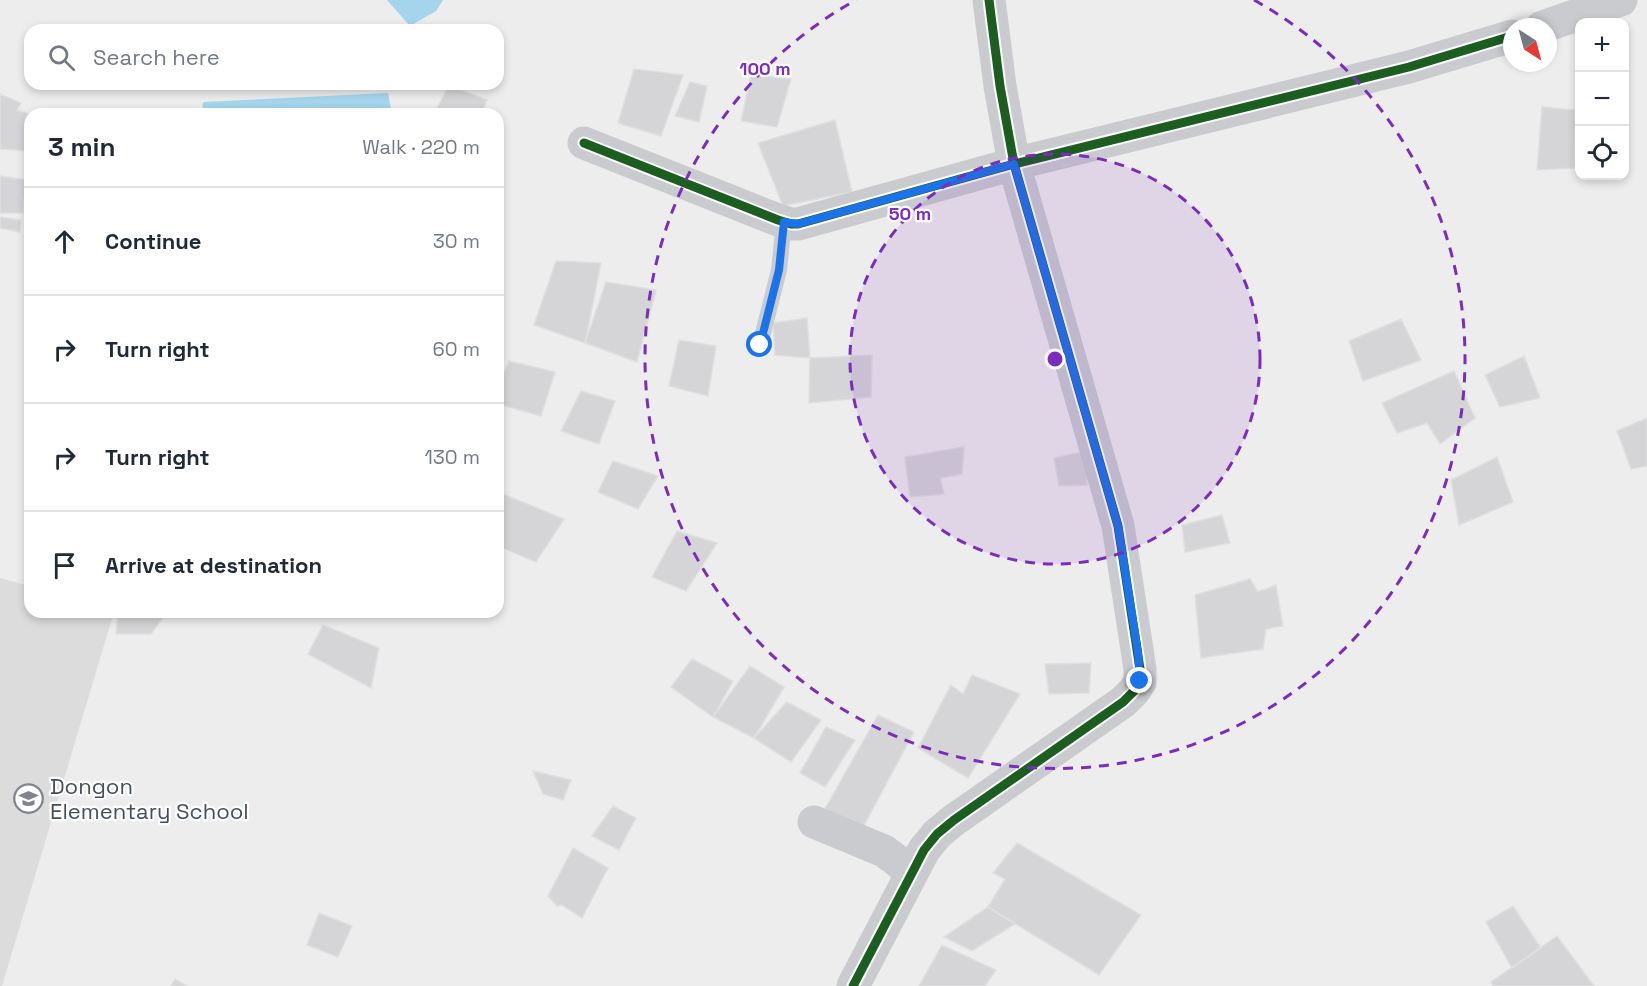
<!DOCTYPE html>
<html lang="en">
<head>
<meta charset="utf-8">
<style>
  body { margin:0; font-family:"Space Grotesk",sans-serif; background:#f6f6f7; color:#1f2937 }
  .controls { position:absolute; right:18px; top:18px; display:grid; overflow:hidden; border-radius:12px; box-shadow:0 3px 9px #0003 }
  .controls button { width:54px; height:54px; display:grid; place-items:center; padding:0; border:0; border-bottom:2px solid #e0e1e3; background:#fff; color:#1f2937; font:30px sans-serif }
  .compass { position:absolute; left:1503px; top:18px; width:54px; height:54px; border-radius:50%; background:#fff; box-shadow:0 3px 9px #0003; rotate:144deg }
  .stop { position:absolute; width:18px; height:18px; margin:-14px; border:4px solid #1a73e8; border-radius:50%; background:#fff }
  .stop.end { background:#1a73e8; border-color:#fff; box-shadow:0 2px 6px #0008 }
  .list { margin:0; padding:0; list-style:none }
  h2 { display:flex; justify-content:space-between; align-items:center; height:78px; margin:0; padding:0 24px; font-size:26px }
  h2 small { font-size:20px; font-weight:400; color:#747a83 }
  .list li { display:grid; grid-template-columns:39px 1fr auto; gap:18px; align-items:center; box-sizing:border-box; height:108px; padding:0 24px; border-top:2px solid #e0e1e3 }
  .list b { display:block; font-size:22px; white-space:nowrap }
  .list em { font-size:20px; font-style:normal; color:#747a83 }
  .icon { flex:none; width:33px; height:33px; fill:none; stroke:currentColor; stroke-width:2; stroke-linecap:round; stroke-linejoin:round }
  .map { position:relative; flex:none; width:1647px; height:986px; overflow:hidden }
  .search { position:absolute; background:#fff; box-shadow:0 3px 9px #0003; left:24px; top:24px; width:480px; height:66px; display:flex; align-items:center; gap:15px; box-sizing:border-box; padding:0 21px; border-radius:18px; color:#747a83; font-size:22px }
  .panel { position:absolute; background:#fff; box-shadow:0 3px 9px #0003; left:24px; top:108px; width:480px; height:510px; border-radius:18px }
  .map>svg:first-child { display:block }
  .education { fill:#dcdcdd }
  .water { fill:#a4d5ed }
  .building { fill:#d5d5d7; stroke:#dfdfe0; stroke-width:1.5 }
  .lines { fill:none; stroke-linecap:round; stroke-linejoin:round }
  .lane { stroke:#c9cbce; stroke-width:16 }
  .street { stroke:#c9cbce; stroke-width:33 }
  .cycleway-casing { stroke:#fff; stroke-width:13 }
  .cycleway { stroke:#1b5e20; stroke-width:9 }
  .route { stroke:#1a73e8; stroke-width:8 }
  .ring { fill:none; stroke:#7b2cbf; stroke-width:3; stroke-dasharray:10 8 }
  .labels { text-anchor:middle; stroke-width:4.5; stroke-linejoin:round; paint-order:stroke }
  .poi-label { font-size:22px; fill:#444d5a; stroke:#fff; text-anchor:start }
  .centre { fill:#7b2cbf; stroke:#fff; stroke-width:3 }
  .ring-label { font-size:18px; text-anchor:middle; font-weight:bold; fill:#7b2cbf; stroke:#fff; stroke-width:4.5; stroke-linejoin:round; paint-order:stroke }
</style>
</head>
<body>
<div class="map">
<svg width="1647" height="986" viewBox="0 0 1647 986">
  <rect width="100%" height="100%" fill="#eeeded"/>
  <path class="education" d="M0,578L30,586V612H114L2,986H0Z"/>
  <path class="water" d="M387,0H443L436,11L410,26Z
    M388,93L392,114H202L203,102Z"/>
  <path class="building" d="M634,69L683,75L661,136L618,123Z
    M751,75L791,79L777,127L741,121Z
    M690,82L707,86L699,122L675,116Z
    M449,85L487,100L481,114H434Z
    M0,94L21,103L17,110L30,114V133L28,137L30,151L0,149Z
    M1542,107L1575,110L1574,168L1537,170Z
    M835,120L852,192L783,206L758,143Z
    M0,176L26,180L23,213H0Z
    M0,217L21,220L20,232L0,228Z
    M556,261L601,263L585,343L534,325Z
    M606,282L656,290L637,362L585,343Z
    M807,318L810,358L775,355L773,323Z
    M1401,319L1421,360L1363,381L1349,341Z
    M679,340L716,346L708,396L669,386Z
    M872,355L871,397L809,403L810,358Z
    M1524,356L1540,398L1500,407L1485,375Z
    M509,361L555,372L541,416L498,404V388Z
    M1454,371L1475,418L1440,444L1427,423L1397,433L1382,403Z
    M581,391L615,401L599,444L561,431Z
    M1647,418V466L1631,469L1617,431Z
    M964,447L962,474L940,478L944,494L910,497L905,457Z
    M1087,451V485L1059,486L1054,458Z
    M1497,457L1513,502L1459,525L1451,480Z
    M613,461L658,476L638,509L598,492Z
    M498,492L564,519L536,562L498,546Z
    M1222,515L1230,543L1185,552L1182,525Z
    M677,531L717,543L686,591L652,577Z
    M1250,579L1258,592L1276,585L1283,626L1266,629L1263,649L1201,658L1195,595Z
    M118,612H167L151,634H116Z
    M323,625L379,648L371,688L308,654Z
    M692,659L733,681L713,717L671,687Z
    M1091,663L1089,693L1049,694L1045,664Z
    M750,666L784,687L754,738L713,717Z
    M972,675L1020,694L968,778L918,748L951,685L963,694Z
    M787,702L821,720L791,762L754,738Z
    M878,715L914,732L861,831L822,814Z
    M826,727L855,740L825,787L800,773Z
    M533,771L571,780L563,800L543,794Z
    M613,806L636,818L619,850L592,836Z
    M1017,843L1141,915L1099,975L988,907L1005,879L993,873Z
    M573,848L608,868L582,918L562,905L557,906L548,896Z
    M1513,906L1541,948L1512,968L1486,922Z
    M988,907L1015,924L972,951L944,937Z
    M319,913L352,926L338,957L307,945Z
    M1557,936L1594,986H1493L1491,982Z
    M942,945L996,970L985,986H919Z
    M175,979L187,986H171Z"/>
  <g class="lines">
    <path class="lane" d="M760,345L779,270L784,222"/>
    <path class="street" d="M1542,27L1621,0
      M584,143L778,220L791,224H798L1014,164L1409,67L1512,36
      M814,822L884,851L912,872
      M853,986L924,850L937,834L954,820L1123,702L1134,691L1140,682V669L1118,526L1014,164L1000,86L989,0"/>
    <defs>
      <path id="cycleway" d="M584,143L778,220L791,224H798L1014,164L1409,67L1512,36
        M853,986L924,850L937,834L954,820L1123,702L1134,691L1140,682V669L1118,526L1014,164L1000,86L989,0"/>
    </defs>
    <use href="#cycleway" class="cycleway-casing"/>
    <use href="#cycleway" class="cycleway"/>
  </g>
  <g class="lines">
    <path class="route" d="M760,345L779,270L784,222L798,224L1014,164L1118,526L1138,652L1140,681"/>
  </g>
  <circle cx="1055" cy="359" r="205" fill="#7b2cbf" fill-opacity=".12"/>
  <g class="ring">
    <circle cx="1055" cy="359" r="205"/>
    <path d="M1254 0A410 410 0 1 1 856 0"/>
  </g>
  <defs>
    <symbol id="school-ring" viewBox="-11 -11 22 22"><circle r="9.5" fill="#fff" stroke="#80858d" stroke-width="1.5"/><path d="M0-5L7-2L0 1L-7-2ZM-4 1L0 2.5L4 1V4Q0 6-4 4Z" fill="#80858d"/></symbol>
  </defs>
  <g fill-rule="evenodd">
    <use href="#school-ring" x="12" y="782" width="33" height="33"/>
  </g>
  <g class="labels">
    <g class="poi-label">
      <text x="50" y="794">Dongon<tspan x="50" dy="25">Elementary School</tspan></text>
    </g>
  </g>
  <circle cx="1055" cy="359" r="9" class="centre"/>
  <g class="ring-label">
    <text x="765" y="75">100 m</text>
    <text x="910" y="220">50 m</text>
  </g>
</svg>
<div class="controls">
<button>+</button>
<button>−</button>
<button><svg class="icon" aria-label="locate" viewBox="0 0 24 24"><circle cx="12" cy="12" r="6"/><path d="M12 2v4M12 18v4M2 12h4M18 12h4"/></svg></button>
</div>
<svg class="compass" viewBox="-18 -18 36 36"><path d="M0-13l5 13h-10z" fill="#e53935"/><path d="M0 13l5-13h-10z" fill="#747a83"/></svg>
<div class="stop" style="left:760px;top:345px"></div>
<div class="stop end" style="left:1140px;top:681px"></div>
<div class="search"><svg class="icon" aria-label="search" viewBox="0 0 24 24"><circle cx="10" cy="10" r="6"/><path d="M15 15l6 6"/></svg>Search here</div>
<section class="panel">
<h2>3 min<small>Walk · 220 m</small></h2>
<ul class="list">
<li><svg class="icon" aria-label="ahead" viewBox="0 0 24 24"><path d="M12 20V5M6 11l6-6 6 6"/></svg><div><b>Continue</b></div><em>30 m</em></li>
<li><svg class="icon" aria-label="right" viewBox="0 0 24 24"><path d="M7 20v-9h11M14 6l5 5-5 5"/></svg><div><b>Turn right</b></div><em>60 m</em></li>
<li><svg class="icon" aria-label="right" viewBox="0 0 24 24"><path d="M7 20v-9h11M14 6l5 5-5 5"/></svg><div><b>Turn right</b></div><em>130 m</em></li>
<li><svg class="icon" aria-label="arrive" viewBox="0 0 24 24"><path d="M6 21V4h12l-3 4 3 4H6"/></svg><div><b>Arrive at destination</b></div></li>
</ul>
</section>
</div>
</body>
</html>
